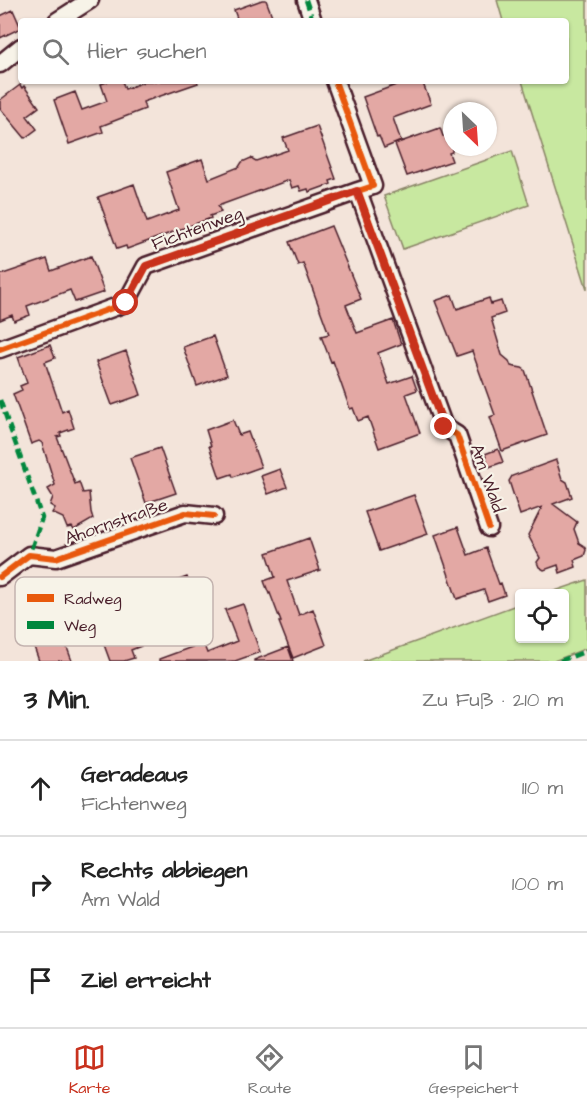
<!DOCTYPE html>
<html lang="de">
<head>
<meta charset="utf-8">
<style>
  body { margin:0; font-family:"Architects Daughter",sans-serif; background:#f6f6f6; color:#222 }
  .controls { position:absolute; right:18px; bottom:18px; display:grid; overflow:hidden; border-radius:6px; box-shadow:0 2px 4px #0004 }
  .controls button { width:54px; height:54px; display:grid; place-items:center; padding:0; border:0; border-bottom:2px solid #e0e0e0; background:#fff; color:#222; font:30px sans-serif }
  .compass { position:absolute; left:443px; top:102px; width:54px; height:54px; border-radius:50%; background:#fff; box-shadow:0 2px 4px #0004; rotate:155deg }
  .stop { position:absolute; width:18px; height:18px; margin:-14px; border:4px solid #c8321e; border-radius:50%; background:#fff }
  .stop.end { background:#c8321e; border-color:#fff; box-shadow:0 2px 6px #0008 }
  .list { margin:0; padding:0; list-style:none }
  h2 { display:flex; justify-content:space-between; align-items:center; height:78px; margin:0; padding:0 24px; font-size:26px }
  h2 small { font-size:20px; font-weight:400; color:#767676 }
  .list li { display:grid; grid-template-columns:39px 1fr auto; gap:18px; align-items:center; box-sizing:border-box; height:96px; padding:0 24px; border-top:2px solid #e0e0e0 }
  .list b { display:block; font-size:22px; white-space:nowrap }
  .list p { margin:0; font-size:20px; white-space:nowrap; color:#767676 }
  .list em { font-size:20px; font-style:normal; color:#767676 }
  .icon { flex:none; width:33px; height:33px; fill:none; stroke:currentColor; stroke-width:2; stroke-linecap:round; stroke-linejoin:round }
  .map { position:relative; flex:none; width:587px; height:661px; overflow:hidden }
  .search { position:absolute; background:#fff; box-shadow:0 2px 4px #0004; left:18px; right:18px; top:18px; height:66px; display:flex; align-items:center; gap:15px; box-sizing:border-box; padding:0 21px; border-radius:6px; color:#767676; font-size:22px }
  .sheet { height:366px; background:#fff }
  nav { display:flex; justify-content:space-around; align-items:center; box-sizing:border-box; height:84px; border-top:2px solid #e0e0e0; background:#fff; font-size:16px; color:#767676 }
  nav a { display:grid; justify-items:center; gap:3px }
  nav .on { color:#c8321e }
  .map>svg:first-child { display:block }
  .green { fill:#c8e8a0; stroke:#898466; stroke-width:1.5 }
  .building { fill:#e3a8a4; stroke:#4a1f2b; stroke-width:1.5 }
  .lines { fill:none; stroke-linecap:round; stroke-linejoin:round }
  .minor-casing { stroke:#4a1f2b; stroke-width:21 }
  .minor { stroke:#f7f3e8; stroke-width:16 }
  .quiet { stroke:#00873e; stroke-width:4.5; stroke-dasharray:9 4.5; stroke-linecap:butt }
  .cycleway-casing { stroke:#f7f3e8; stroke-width:10 }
  .cycleway { stroke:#e8590c; stroke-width:6 }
  .route { stroke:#c8321e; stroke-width:8 }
  .labels { text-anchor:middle; stroke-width:4.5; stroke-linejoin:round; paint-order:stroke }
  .street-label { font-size:18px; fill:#4a1f2b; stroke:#f7f3e8 }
  .key { fill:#f7f3e8; stroke:#c3b3af; stroke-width:1.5 }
  .key-label { font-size:16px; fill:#4a1f2b }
</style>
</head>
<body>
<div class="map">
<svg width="587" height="661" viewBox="0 0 587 661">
  <rect width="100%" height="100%" fill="#f3e4da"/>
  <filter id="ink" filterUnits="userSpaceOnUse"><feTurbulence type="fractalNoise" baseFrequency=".0167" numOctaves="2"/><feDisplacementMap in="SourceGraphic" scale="12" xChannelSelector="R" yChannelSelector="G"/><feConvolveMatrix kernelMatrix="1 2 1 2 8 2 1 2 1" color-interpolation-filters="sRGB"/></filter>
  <g filter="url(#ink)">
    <path class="green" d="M497,0H587V289L522,81H566V21H503Z
      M512,151L529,205L403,249L384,196Z
      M587,580V648L554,661H363L519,604L520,638H564V594L549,593Z"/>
    <path class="building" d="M262,0H266L274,21H238L234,10Z
      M13,10L21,28L0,38V16Z
      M109,81H122L125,89L146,81H197L198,83L143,102L145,109L101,126L103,132L69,144L54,100L75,92L82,110L107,101L101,84Z
      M407,81H422L431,104L393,118L401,141L384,148L379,136L377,137L363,97Z
      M20,85L22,88L24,86L39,107L27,116L37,129L25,138L0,108V100Z
      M317,126L336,179L330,181L331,184L309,192L308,189L301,191L299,186L292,188L289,180L218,206L221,212L210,216L211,218L127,249L126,246L117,249L98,197L134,184L147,222L179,210L166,172L202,159L209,179L239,167L242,162L251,158L256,161L288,150L283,138Z
      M440,128L443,136L452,133V152L449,153L452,161L407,176L395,144Z
      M331,226L361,299L346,305L357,333L393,320L401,344L378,353L389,384L412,376L417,390L406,394L420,433L379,448L368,417L358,421L353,408L350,409L333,361L331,362L321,336L329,334L303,263L298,265L289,242Z
      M91,256L104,292L75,302L70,290L27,306L30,315L14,321L12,315L0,320V275L47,259L51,271Z
      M452,295L457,309L489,298L491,304L501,301L505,313L491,318L502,355L509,361L511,366L522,368L525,370L547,435L502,451L490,417L495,415L472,351L457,356L435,301Z
      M213,336L227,375L197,386L183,347Z
      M50,345L55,358L45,362L62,412L68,409L74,428L60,433L61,436L57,437L75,484L79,482L83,493L89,492L91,512L93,519L74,530L72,527L67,528L63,518L52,513L55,508L50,505L53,497L48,489L55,485L42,443L39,441L31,444L13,394L22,390L20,386L27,383L18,357Z
      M126,351L141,395L112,405L96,362Z
      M233,420L239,435L248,432L261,467L233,477L232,474L220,478L209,446H211L206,430Z
      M160,448L176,493L146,503L130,458Z
      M498,449L503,462L489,467L485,454Z
      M556,460L562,479L567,482L572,497L553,504L577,522L574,529L579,543L584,546L586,550L584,556L574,560L576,567L560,573L558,565L544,570L539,567L537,562L540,558L528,535L542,507L520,515L509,481L512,476Z
      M280,469L287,487L268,494L261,476Z
      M414,495L428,534L379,551L365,512Z
      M458,527L468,555L486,548L499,584L501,583L505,595L488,601L484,590L457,599L435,535Z
      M309,538L320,570L287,581L299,615L313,609L326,645L293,658L279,622H281L270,593L269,594L264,581L275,577L267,553Z
      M187,577L199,611L136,634L141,646L131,650L134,658L124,661H110L96,623L119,615L122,624L151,613L144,593Z
      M243,604L260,652L235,661H159V659L203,643L207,653L237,641L225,610Z
      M62,634L72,661H39L33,644Z
      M288,647L293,661H254V660Z"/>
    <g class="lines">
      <defs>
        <path id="minor" d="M306,0L313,21
          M57,21L90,0
          M0,64L21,47
          M335,81L373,186L358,191L444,427L457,435L489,528
          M0,349L126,303L146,266L358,191
          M0,577L29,555L56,558L185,513L214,516"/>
      </defs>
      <use href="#minor" class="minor-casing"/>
      <use href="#minor" class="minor"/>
      <path class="quiet" d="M306,0L313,21
        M0,400L42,518L29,555
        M560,661L587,651"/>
      <defs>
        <path id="cycleway" d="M335,81L373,186L358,191L444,427L457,435L489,528
          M0,349L126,303L146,266L358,191
          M0,577L29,555L56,558L185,513L214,516"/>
      </defs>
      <use href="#cycleway" class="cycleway-casing"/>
      <use href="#cycleway" class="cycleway"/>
    </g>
  </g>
  <g class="lines" filter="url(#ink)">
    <path class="route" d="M126,303L146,266L357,191L444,427"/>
  </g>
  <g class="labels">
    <g class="street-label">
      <text transform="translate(197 228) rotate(-20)" y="6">Fichtenweg</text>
      <text transform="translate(488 478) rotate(71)" y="6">Am Wald</text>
      <text transform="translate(116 521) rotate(-19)" y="6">Ahornstraße</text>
    </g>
  </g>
  <rect x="15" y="577" width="198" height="69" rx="9" class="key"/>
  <rect x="27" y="594" width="27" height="8" fill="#e8590c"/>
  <rect x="27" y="621" width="27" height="8" fill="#00873e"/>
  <g class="key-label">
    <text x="64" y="604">Radweg</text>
    <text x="64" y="631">Weg</text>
  </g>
</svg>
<div class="controls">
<button><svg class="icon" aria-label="locate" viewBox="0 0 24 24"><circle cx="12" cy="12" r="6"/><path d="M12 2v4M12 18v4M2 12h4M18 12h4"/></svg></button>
</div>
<svg class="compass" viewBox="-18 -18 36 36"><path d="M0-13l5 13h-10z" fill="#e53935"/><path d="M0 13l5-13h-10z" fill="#767676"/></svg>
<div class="stop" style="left:126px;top:303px"></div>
<div class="stop end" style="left:444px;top:427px"></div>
<div class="search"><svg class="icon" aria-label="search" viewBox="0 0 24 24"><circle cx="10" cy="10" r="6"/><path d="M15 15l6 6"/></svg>Hier suchen</div>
</div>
<section class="sheet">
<h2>3 Min.<small>Zu Fuß · 210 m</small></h2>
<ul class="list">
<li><svg class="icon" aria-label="ahead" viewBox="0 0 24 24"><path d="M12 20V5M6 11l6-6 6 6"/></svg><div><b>Geradeaus</b><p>Fichtenweg</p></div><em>110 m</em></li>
<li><svg class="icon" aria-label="right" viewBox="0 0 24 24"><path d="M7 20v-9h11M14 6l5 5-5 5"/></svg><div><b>Rechts abbiegen</b><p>Am Wald</p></div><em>100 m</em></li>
<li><svg class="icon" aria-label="arrive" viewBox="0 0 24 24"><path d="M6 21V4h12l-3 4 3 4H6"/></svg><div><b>Ziel erreicht</b></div></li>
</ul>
</section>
<nav>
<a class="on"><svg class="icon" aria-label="map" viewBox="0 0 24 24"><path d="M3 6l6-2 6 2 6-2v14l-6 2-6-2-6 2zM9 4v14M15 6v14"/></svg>Karte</a>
<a><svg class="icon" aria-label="directions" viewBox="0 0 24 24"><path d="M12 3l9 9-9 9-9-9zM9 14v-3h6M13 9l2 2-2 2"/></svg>Route</a>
<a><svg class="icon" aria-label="saved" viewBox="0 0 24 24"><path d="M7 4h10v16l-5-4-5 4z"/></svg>Gespeichert</a>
</nav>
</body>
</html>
